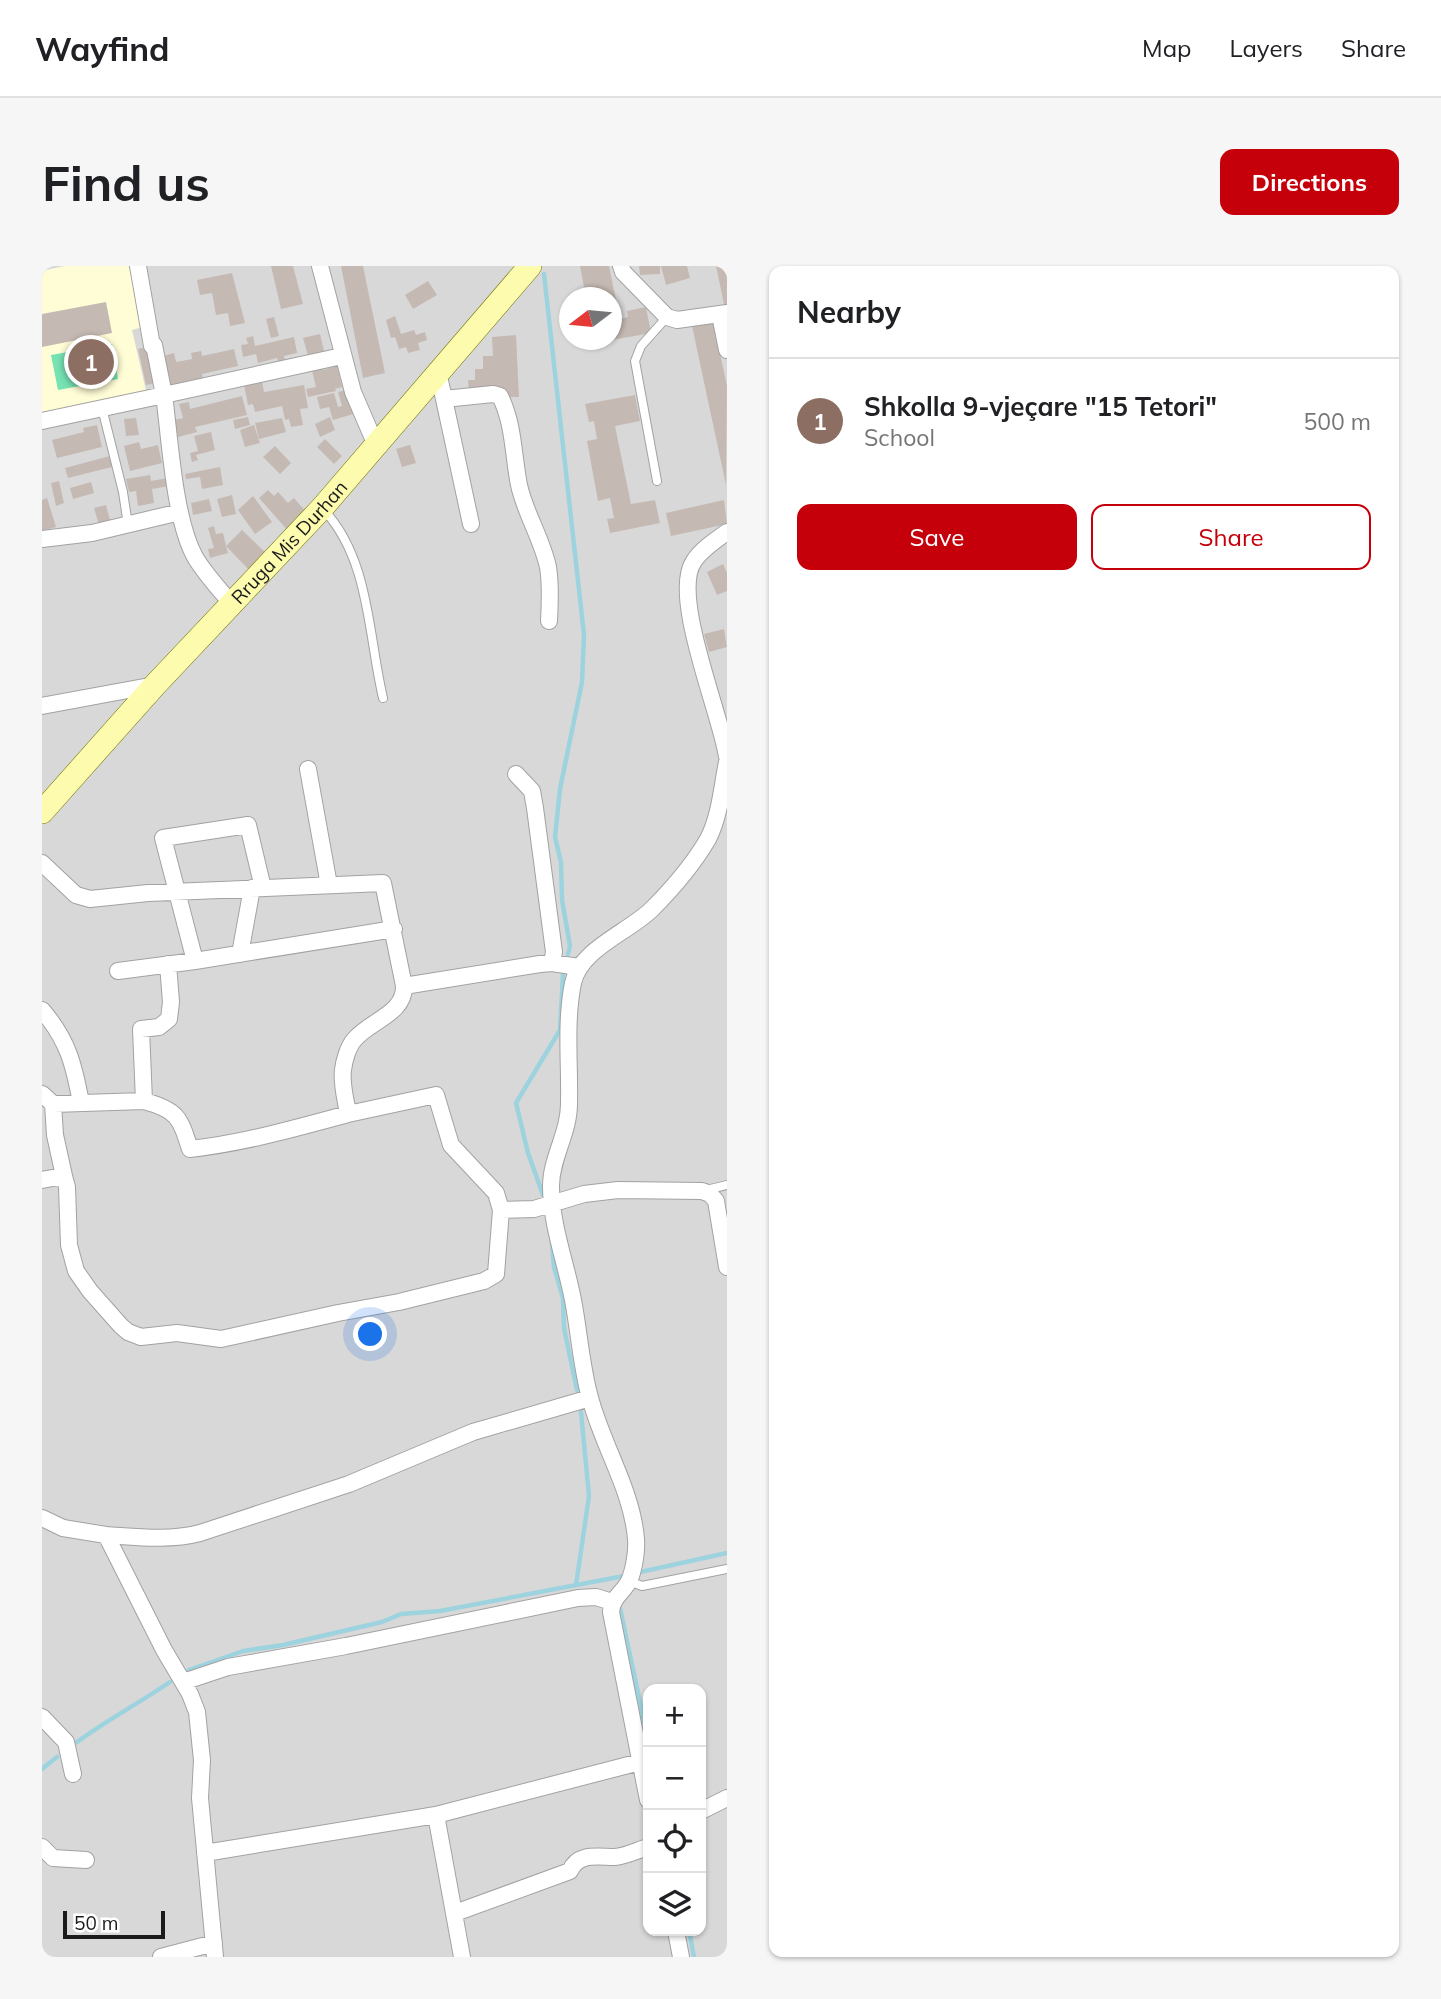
<!DOCTYPE html>
<html lang="en">
<head>
<meta charset="utf-8">
<style>
  body { margin:0; font-family:Mulish,sans-serif; background:#f6f6f6; color:#202124 }
  .controls { position:absolute; right:21px; bottom:21px; display:grid; overflow:hidden; border-radius:14px; box-shadow:0 2px 5px #0004 }
  .controls button { width:63px; height:63px; display:grid; place-items:center; padding:0; border:0; border-bottom:2px solid #e0e0e0; background:#fff; color:#202124; font:35px sans-serif }
  .compass { position:absolute; left:517px; top:21px; width:63px; height:63px; border-radius:50%; background:#fff; box-shadow:0 2px 5px #0004; rotate:254deg }
  .scale { position:absolute; left:21px; bottom:18px; width:102px; box-sizing:border-box; padding-left:7px; border:4px solid #1b1b1b; border-top:0; font-size:19px; line-height:24px; white-space:nowrap; color:#1b1b1b; -webkit-text-stroke:5px #fff; paint-order:stroke }
  .you { position:absolute; left:329px; top:1069px; width:24px; height:24px; margin:-18px; border:5px solid #fff; border-radius:50%; background:#1a73e8; box-shadow:0 0 0 10px #1a73e833 }
  .badge { display:grid; place-items:center; width:46px; height:46px; border-radius:50%; background:#c5000b; color:#fff; font-size:23px; font-weight:700 }
  .pin { position:absolute; translate:-50% -50%; border:4px solid #fff; box-shadow:0 2px 7px #0006 }
  .list { margin:0; padding:0; list-style:none }
  h2 { display:flex; justify-content:space-between; align-items:center; height:91px; margin:0; padding:0 28px; font-size:30px }
  h2 small { font-size:23px; font-weight:400; color:#757577 }
  .list li { display:grid; grid-template-columns:46px 1fr auto; gap:21px; align-items:center; box-sizing:border-box; height:126px; padding:0 28px; border-top:2px solid #e0e0e0 }
  .list b { display:block; font-size:26px; white-space:nowrap }
  .list p { margin:0; font-size:23px; white-space:nowrap; color:#757577 }
  .list em { font-size:23px; font-style:normal; color:#757577 }
  .actions { display:flex; gap:14px; padding:21px 28px }
  .actions a { flex:1; padding:16px 0; border:2px solid #c5000b; border-radius:14px; text-align:center; font-size:24px; color:#c5000b }
  .actions .main { background:#c5000b; color:#fff }
  .icon { flex:none; width:38px; height:38px; fill:none; stroke:currentColor; stroke-width:2; stroke-linecap:round; stroke-linejoin:round }
  .map { position:relative; flex:none; width:685px; height:1691px; overflow:hidden; border-radius:14px }
  header { display:flex; align-items:center; gap:42px; box-sizing:border-box; height:98px; padding:0 35px; background:#fff; border-bottom:2px solid #e0e0e0 }
  header strong { font-size:33px }
  nav { display:flex; gap:38px; margin-inline-start:auto; font-size:24px }
  .intro { display:flex; align-items:center; justify-content:space-between; box-sizing:border-box; height:168px; padding:0 42px }
  h1 { margin:0; font-size:49px }
  .button { padding:18px 32px; border-radius:14px; background:#c5000b; color:#fff; font-size:24px; font-weight:700 }
  main { display:flex; gap:42px; padding:0 42px }
  aside { flex:1; background:#fff; border-radius:14px; box-shadow:0 2px 5px #0004 }
  .map>svg:first-child { display:block }
  .residential { fill:#d9d8d8; fill-rule:evenodd }
  .education { fill:#fffdd6 }
  .pitch { fill:#77e2b3 }
  .lines { fill:none; stroke-linecap:round; stroke-linejoin:round }
  .stream { stroke:#9cd3de; stroke-width:4.5 }
  .building { fill:#c5b9b3 }
  .lane-casing { stroke:#a2a2a2; stroke-width:10 }
  .street-casing { stroke:#a2a2a2; stroke-width:18 }
  .secondary-casing { stroke:#6d7300; stroke-width:24 }
  .lane { stroke:#fff; stroke-width:8 }
  .street { stroke:#fff; stroke-width:16 }
  .secondary { stroke:#fdfcae; stroke-width:23 }
  .labels { text-anchor:middle; stroke-width:7; stroke-linejoin:round; paint-order:stroke }
  .street-label { font-size:19px; fill:#1b1b1b; stroke:#fff }
</style>
</head>
<body>
<header>
<strong>Wayfind</strong>
<nav><a>Map</a><a>Layers</a><a>Share</a></nav>
</header>
<div class="intro"><h1>Find us</h1><a class="button">Directions</a></div>
<main>
<div class="map">
<svg width="685" height="1691" viewBox="0 0 685 1691">
  <rect width="100%" height="100%" fill="#ede8df"/>
  <path class="residential" d="M0,0H685V1691H0ZM528,32H570V74H528ZM606,1423H659V1665H606Z"/>
  <path class="education" d="M22,0H94L104,60L90,64L105,129L0,149V5Z"/>
  <path class="pitch" d="M70,78L76,113L16,124L9,89Z"/>
  <g class="lines">
    <path class="stream" d="M502,8L542,369L540,416L518,523L513,571L519,596L520,634L528,680L526,688
      M501,929L486,887L474,837L518,764L521,709
      M510,977L512,1001L521,1032L522,1062L535,1124
      M594,1307L685,1287
      M534,1319L547,1230L539,1146
      M578,1342L606,1474
      M147,1404L201,1385L241,1379L340,1356L359,1348L398,1345L582,1310
      M35,1476C65,1454 97,1437 128,1416
      M0,1503L15,1491
      M647,1665L652,1691"/>
  </g>
  <path class="building" d="M229,0H251L261,38L239,43Z
    M299,0H321L343,107L321,112Z
    M538,0H567L578,53L586,51L585,45L604,41L609,67L570,74V32H544Z
    M597,0H618V8L598,9Z
    M619,0H645L648,12L624,19Z
    M674,0H685V42L683,43Z
    M190,7L203,57L188,60L186,47L174,49L170,27L158,29L155,14Z
    M386,15L395,29L371,43L363,29Z
    M64,36L70,67L0,81V48Z
    M353,50L359,68L372,64L374,69L383,66L385,74L376,77L378,84L366,87L364,81L357,83L353,71L349,72L344,54Z
    M232,51L237,70L229,72L224,53Z
    M671,55L685,120L684,219L650,60Z
    M278,68L283,89L267,93L261,72Z
    M474,69L477,131H464L463,124L427,125L426,114H433V103H441V90H451L450,71Z
    M211,70L213,80L252,71L255,87L242,90L244,102L237,103L235,92L216,97L214,88L201,91L199,79L206,78L204,72Z
    M104,81L107,94L114,92L119,116L104,119L96,83Z
    M192,83L196,100L160,108L162,118L129,125L121,90L132,87L134,96L150,93L149,87L159,85L160,90Z
    M280,98L281,104L295,100L300,121L293,123L294,125L266,131L264,123L274,121L269,101Z
    M220,115L222,126L262,119L266,142L258,143L261,159L249,161L247,153L243,154L240,140L213,146L211,138L206,139L202,119Z
    M304,124L311,148L291,154L287,141L278,143L275,131L292,127L296,141L300,140L296,126Z
    M593,129L598,155L573,160L589,238L613,234L618,257L568,267L565,253L572,252L568,232L556,235L545,175L555,173L552,155L547,156L543,138Z
    M200,130L205,149L153,161L155,166L136,171L132,154L141,152L137,138L147,136L148,143Z
    M206,151L208,159L193,163L191,154Z
    M288,151L293,164L278,171L273,158Z
    M94,152L97,169L84,170L82,153Z
    M240,152L244,166L217,173L213,157Z
    M55,159L60,181L15,192L10,174L42,166L41,162Z
    M212,159L218,177L203,181L198,164Z
    M169,166L173,184L154,189L156,194L150,196L148,187L156,185L152,170Z
    M283,173L300,190L292,198L275,181Z
    M97,176L99,183L116,179L120,197L88,205L82,180Z
    M368,179L374,197L360,201L354,183Z
    M233,180L249,197L238,208L221,191Z
    M68,190L70,201L26,212L23,202Z
    M178,201L181,219L160,223L158,211L144,213L143,208Z
    M108,209L109,215L126,212L127,220L110,223L112,237L96,240L94,225L87,226L84,213Z
    M17,215L22,237L14,240L9,217Z
    M49,216L52,227L31,233L28,222Z
    M226,224L232,230L236,226L246,237L252,232L265,247L248,267L217,232Z
    M190,229L194,248L180,251L175,233Z
    M211,230L230,256L213,268L196,244Z
    M5,232L14,261L0,265V234Z
    M167,233L170,245L151,249L149,237Z
    M682,234L685,258L629,270L624,247Z
    M64,239L70,262L57,259L52,242Z
    M172,260L174,268L181,267L184,280L200,264L224,287L207,304L184,280L186,287L168,292L166,283L172,282L166,262Z
    M681,298L685,307V325L675,329L665,306Z
    M682,363L685,381L667,386L662,368Z"/>
  <g class="lines">
    <defs>
      <path id="lane" d="M60,142L81,226L86,259
        M615,215L593,95L599,80L625,51
        M282,244C328,294 326,369 341,432
        M664,924L685,919
        M587,1315L600,1320L685,1303"/>
      <path id="street" d="M96,0L110,80L112,79L122,129L300,90
        M278,0L311,126L333,177
        M579,0L581,6L625,51L635,54L685,47
        M678,49L685,84
        M396,106L402,133L451,128L458,130C472,158 471,189 477,219C483,247 500,273 506,301C509,319 508,337 507,355
        M402,133L429,258
        M0,155L122,129C128,173 132,253 153,291C163,308 177,323 190,338
        M685,266C674,274 660,283 652,295C628,329 679,448 685,491
        M0,273L50,267L138,246
        M0,440L113,419
        M266,503L287,619
        M474,508L490,525L493,542L512,686L510,697
        M0,597L34,629L48,633L106,627L341,617L362,720
        M198,688L210,622
        M153,695L121,572L206,559L221,622
        M76,705L153,695L352,663
        M0,744C26,774 32,799 39,837
        M0,828L11,838L13,869L22,910L0,914
        M102,835L99,763L117,761L127,753L129,736L126,698
        M11,838L102,835C136,844 138,852 148,883C202,877 254,862 306,848C304,834 299,818 301,804C302,795 306,781 312,774C327,755 363,748 362,720L498,698L510,697L537,701
        M306,848L394,829L409,879L454,927L459,944
        M22,910L25,921L27,979L34,1005L48,1025L79,1060L86,1066L99,1071L135,1067L179,1073L296,1047L357,1036L442,1015L454,1008L459,944L492,943L542,928L576,924L660,925L668,928L674,935L685,1001
        M0,1252L21,1262L64,1269L122,1384L148,1428L155,1446L160,1494L158,1532L173,1691
        M64,1269C96,1271 127,1275 158,1267L307,1218L431,1166L548,1132
        M141,1416L186,1401L304,1380L536,1332L554,1331L570,1336
        M0,1451L24,1476L31,1508
        M606,1534L569,1346C570,1331 581,1327 587,1315C592,1304 595,1285 594,1273C590,1223 559,1177 547,1128C539,1097 537,1065 531,1034C524,997 509,959 509,920C509,892 527,867 527,838C528,798 523,757 531,717C538,683 587,666 610,643C630,623 652,597 666,573C678,550 680,520 685,496
        M659,1545L685,1532
        M394,1549L420,1691
        M0,1581L11,1592L44,1594
        M163,1587L394,1549L598,1496
        M413,1647L528,1605C536,1586 556,1591 573,1591C584,1590 596,1584 606,1581
        M634,1665L639,1691
        M119,1691L172,1677"/>
      <g id="secondary">
        <path id="s1" d="M0,546L113,419L280,242L488,0"/>
      </g>
    </defs>
    <use href="#lane" class="lane-casing"/>
    <use href="#street" class="street-casing"/>
    <use href="#secondary" class="secondary-casing"/>
    <use href="#lane" class="lane"/>
    <use href="#street" class="street"/>
    <use href="#secondary" class="secondary"/>
  </g>
  <g class="labels">
    <g class="street-label">
      <text dy="7" stroke="none"><textPath href="#s1" startOffset="366">Rruga Mis Durhan</textPath></text>
    </g>
  </g>
</svg>
<div class="controls">
<button>+</button>
<button>−</button>
<button><svg class="icon" aria-label="locate" viewBox="0 0 24 24"><circle cx="12" cy="12" r="6"/><path d="M12 2v4M12 18v4M2 12h4M18 12h4"/></svg></button>
<button><svg class="icon" aria-label="layers" viewBox="0 0 24 24"><path d="M12 4l9 5-9 5-9-5zM3 14l9 5 9-5"/></svg></button>
</div>
<svg class="compass" viewBox="-18 -18 36 36"><path d="M0-13l5 13h-10z" fill="#e53935"/><path d="M0 13l5-13h-10z" fill="#757577"/></svg>
<div class="scale">50 m</div>
<div class="you"></div>
<div class="pin badge" style="left:49px;top:96px;background:#8d6e63">1</div>
</div>
<aside>
<h2>Nearby<small></small></h2>
<ul class="list">
<li><span class="badge" style="background:#8d6e63">1</span><div><b>Shkolla 9-vjeçare &quot;15 Tetori&quot;</b><p>School</p></div><em>500 m</em></li>
</ul>
<div class="actions"><a class="main">Save</a><a>Share</a></div>
</aside>
</main>
</body>
</html>
